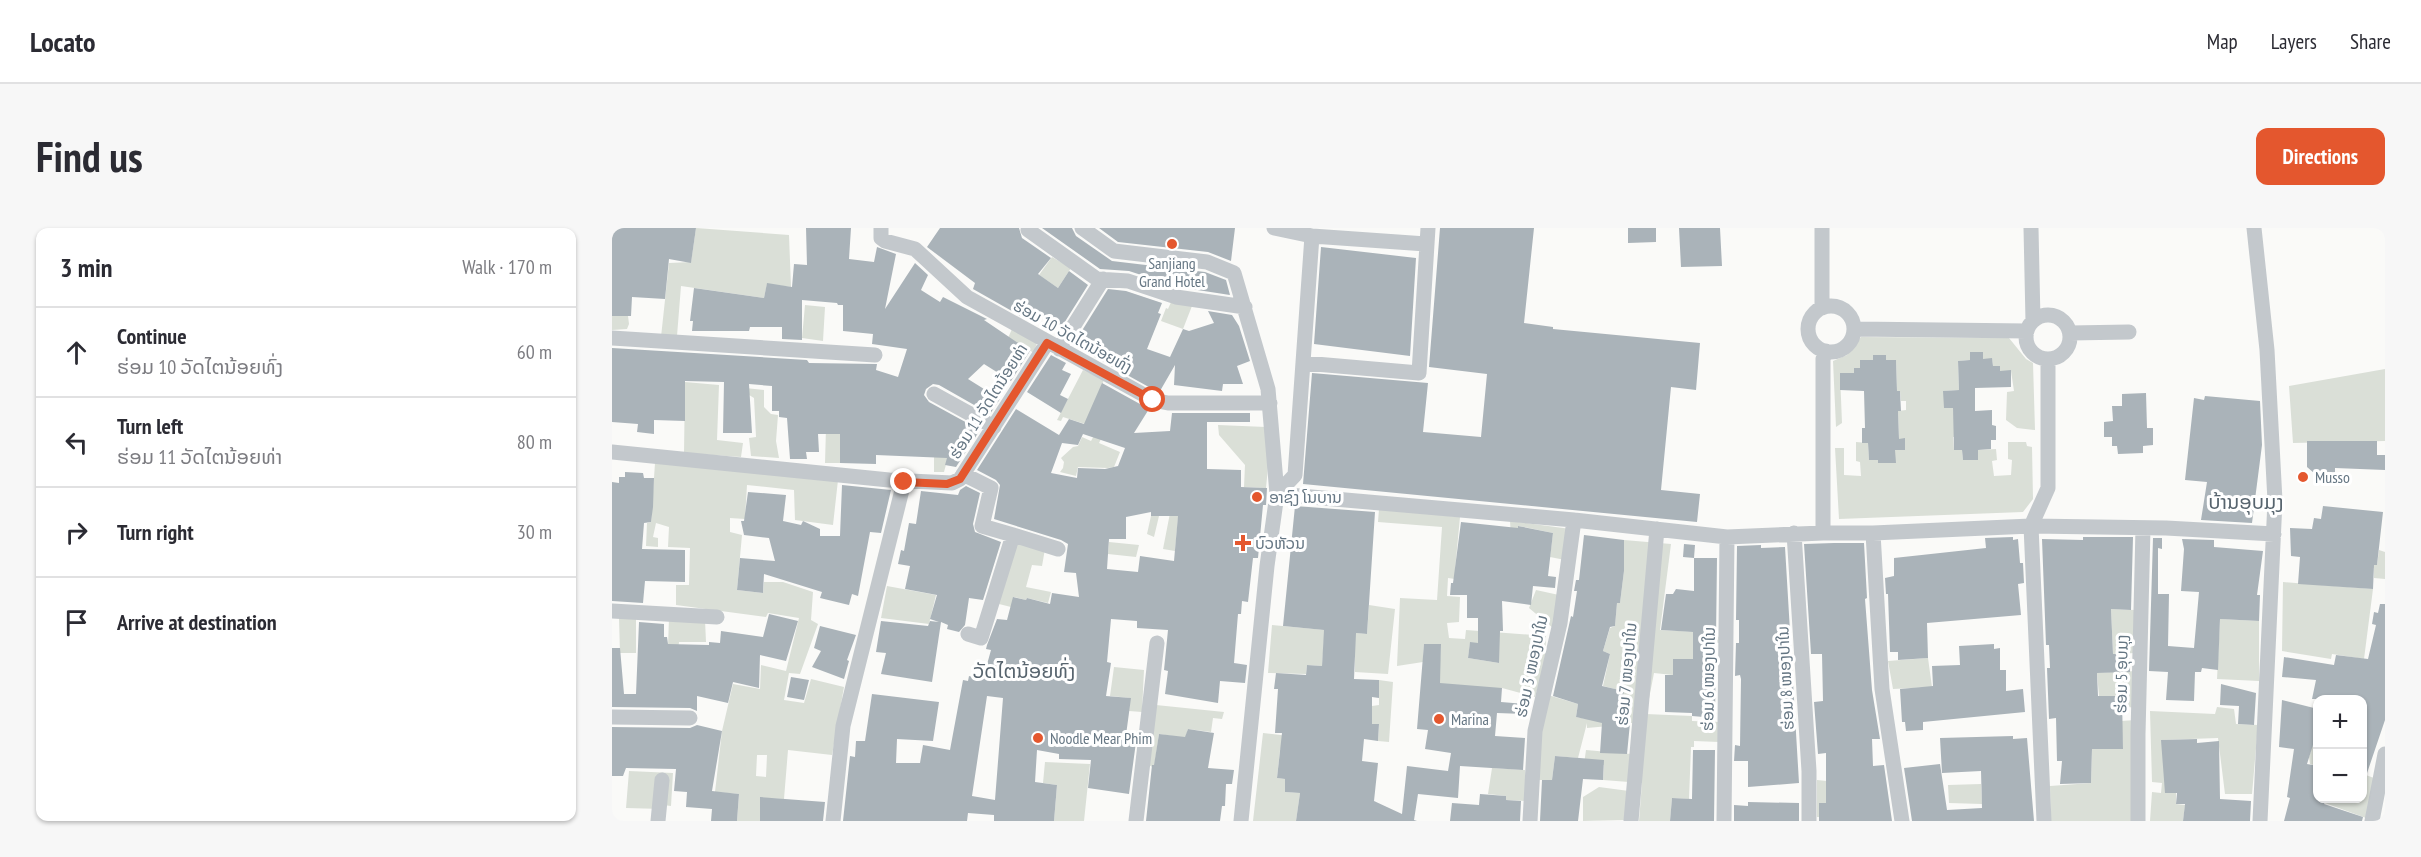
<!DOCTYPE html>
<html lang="en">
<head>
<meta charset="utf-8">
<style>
  body { margin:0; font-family:"PT Sans Narrow","Noto Sans Lao",sans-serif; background:#f7f7f7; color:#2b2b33 }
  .controls { position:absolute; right:18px; bottom:18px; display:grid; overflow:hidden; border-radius:12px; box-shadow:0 2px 4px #0004 }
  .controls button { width:54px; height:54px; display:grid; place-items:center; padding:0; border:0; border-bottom:2px solid #e1e1e2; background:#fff; color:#2b2b33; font:30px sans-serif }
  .stop { position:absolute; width:18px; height:18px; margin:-14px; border:4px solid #e4572e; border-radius:50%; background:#fff }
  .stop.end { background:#e4572e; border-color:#fff; box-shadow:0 2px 6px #0008 }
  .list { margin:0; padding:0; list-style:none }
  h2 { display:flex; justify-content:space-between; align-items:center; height:78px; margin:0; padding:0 24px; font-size:26px }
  h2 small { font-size:20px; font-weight:400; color:#7c7c81 }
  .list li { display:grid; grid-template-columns:39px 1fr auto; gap:18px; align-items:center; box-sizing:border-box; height:90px; padding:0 24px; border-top:2px solid #e1e1e2 }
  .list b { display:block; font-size:22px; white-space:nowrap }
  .list p { margin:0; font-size:20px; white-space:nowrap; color:#7c7c81 }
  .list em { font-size:20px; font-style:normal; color:#7c7c81 }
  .icon { flex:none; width:33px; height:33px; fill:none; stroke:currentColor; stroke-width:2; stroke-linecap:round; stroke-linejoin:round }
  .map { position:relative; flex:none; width:1773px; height:593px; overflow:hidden; border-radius:12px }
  header { display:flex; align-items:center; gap:36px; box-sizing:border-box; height:84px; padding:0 30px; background:#fff; border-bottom:2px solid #e1e1e2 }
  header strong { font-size:28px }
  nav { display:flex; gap:33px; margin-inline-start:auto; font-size:21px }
  .intro { display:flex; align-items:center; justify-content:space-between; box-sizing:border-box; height:144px; padding:0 36px }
  h1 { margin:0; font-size:42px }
  .button { padding:15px 27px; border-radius:12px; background:#e4572e; color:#fff; font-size:21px; font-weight:700 }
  main { display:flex; gap:36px; padding:0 36px }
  aside { flex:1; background:#fff; border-radius:12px; box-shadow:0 2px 4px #0004 }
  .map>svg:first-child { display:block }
  .green { fill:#dadfd7; fill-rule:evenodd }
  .building { fill:#aab3b9; fill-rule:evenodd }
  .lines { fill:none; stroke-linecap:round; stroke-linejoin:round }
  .minor { stroke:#c3c8cc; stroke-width:15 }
  .route { stroke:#e4572e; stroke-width:8 }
  .poi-dot { fill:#e4572e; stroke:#fff; stroke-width:2 }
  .labels { text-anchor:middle; stroke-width:6; stroke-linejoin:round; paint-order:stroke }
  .poi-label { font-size:16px; fill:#657683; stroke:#fff; text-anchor:start }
  .street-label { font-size:16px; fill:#657683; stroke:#fff }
  .quarter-label { font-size:20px; fill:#57646e; stroke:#fff }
</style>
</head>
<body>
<header>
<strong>Locato</strong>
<nav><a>Map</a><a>Layers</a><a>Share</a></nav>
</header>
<div class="intro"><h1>Find us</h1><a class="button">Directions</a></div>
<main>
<aside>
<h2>3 min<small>Walk · 170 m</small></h2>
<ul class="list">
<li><svg class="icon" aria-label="ahead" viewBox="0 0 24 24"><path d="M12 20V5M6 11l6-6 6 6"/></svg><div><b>Continue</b><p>ຮ່ອມ 10 ວັດໄຕນ້ອຍທົ່ງ</p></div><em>60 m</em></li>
<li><svg class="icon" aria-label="left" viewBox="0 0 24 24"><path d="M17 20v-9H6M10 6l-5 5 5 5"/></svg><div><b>Turn left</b><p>ຮ່ອມ 11 ວັດໄຕນ້ອຍທ່າ</p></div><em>80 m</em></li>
<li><svg class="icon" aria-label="right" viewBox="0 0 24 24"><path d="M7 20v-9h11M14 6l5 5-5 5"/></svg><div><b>Turn right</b></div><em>30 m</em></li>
<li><svg class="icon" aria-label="arrive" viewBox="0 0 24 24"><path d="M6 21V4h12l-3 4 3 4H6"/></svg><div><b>Arrive at destination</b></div></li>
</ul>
</aside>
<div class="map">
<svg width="1773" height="593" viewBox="0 0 1773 593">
  <rect width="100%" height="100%" fill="#fafaf8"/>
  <path class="green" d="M84,0L177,7L179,59L155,56L152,70L69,58L65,108L49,109L57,35L79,34Z
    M440,29L459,40L446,60L427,47Z
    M560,72L580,78L571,101L549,93L554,80L556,81Z
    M193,77L213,79L211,113L190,110Z
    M0,88H16L17,96L15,101L0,102Z
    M400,101L425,114L422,125L396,110Z
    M1249,109L1397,110L1414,131L1421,135L1423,202L1405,200L1394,192L1395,164L1402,163L1399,143H1388V138H1381L1380,131H1371L1370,124H1359L1358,132L1346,133L1347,162L1332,163V179L1341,180L1346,209H1341L1342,222H1350L1351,232H1366V222L1384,221L1385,232L1380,233L1382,248L1399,247L1400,232L1396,231V214H1414L1415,218L1420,219L1421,271L1411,284L1227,291L1223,220H1232V247L1249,248L1248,234L1244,233V214L1256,215L1257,232H1266V235H1283V222H1292L1293,211H1287L1286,183L1294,182V173H1289L1288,163H1285L1284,132H1274L1273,127H1261V132L1248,140H1242V145L1228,146L1230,195L1224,199L1221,133L1235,127Z
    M1773,141V213L1681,215L1677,158Z
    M471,142L492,152L473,196L451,189L449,193L445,192Z
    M73,154L107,157L105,212L131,215L129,229L72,225Z
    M124,159L152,162V179L159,186L166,187L164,213L167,230L139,228L137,210L144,209L142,170Z
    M606,197L654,199L657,229L654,260L632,259L633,237L607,207Z
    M214,200L238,206L228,221V235H213Z
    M484,204L491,207L487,215L508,224L502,239L496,240L466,239L464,248L448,244L451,240L452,234L449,230L461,219L466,218L470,209L479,213Z
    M322,216L339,218L332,244H322Z
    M43,235L226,252L221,297L183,292L182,262L135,257L133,291L118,290V304L130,307L125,362L151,365L152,354H171L201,364L199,392L206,396L188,446L177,445L172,472L192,475L199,451L232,459L220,527L176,522L172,571L149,570L148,593H125L127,566L103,564L110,503L121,456L148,461L149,437L174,443L187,390L156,385L154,389L64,377V357H77L78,320L56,319L57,299L44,295L41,309L46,310V319L34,318L35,295L39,294ZM145,527H155L154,549L144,548Z
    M567,279L563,323L551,321L559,280Z
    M767,281L848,289L843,342L850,352L836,350L835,368L848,369L847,394L835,395L837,410L853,411L854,402L934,408L933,436L923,469L890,460L826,464L829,416H812L811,434L785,438L788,370L825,372L830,299L766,294ZM858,415L887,418V435L856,430Z
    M539,288H547L542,309L535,306Z
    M898,293L966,302L963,334L938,329L941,305L907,298L901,339Z
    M1012,312L1059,316L1048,402L1085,404L1086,408L1109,409V415H1081V431H1061V447L1042,445L1034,486L1080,488V493L1108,494L1107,514L1082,513V519H1079L1077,571L1060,570L1058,593H1027L1030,555L991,552L992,537L972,536L974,522L1019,526L1020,495L997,494V498L975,500V495L966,530L943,528L940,552H926L929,503L936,467L966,476L964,489L975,491L1011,463L991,458L998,426L991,423L998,400L1003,398L1005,375H1008L1012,343Z
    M402,314L433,321L430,338L420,337L414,359L439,364L436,375L415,370L414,372L402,369L399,379L383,375Z
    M497,314L527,317L524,329L496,326Z
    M1767,322L1773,324V351L1762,350V340L1696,330L1765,337Z
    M1671,354L1761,361L1752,431L1720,426L1719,431L1670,423Z
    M275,358L324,367L317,396L269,390Z
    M924,362L947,367L941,400L917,380Z
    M757,377L783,381L776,446L743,444V425L712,412L710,438L695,437L694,446L656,445L660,397L755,406Z
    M1499,381L1523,382L1524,425L1501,426Z
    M7,390H24V425H8Z
    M57,390L93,392L94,414H67L64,448L55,447Z
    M1608,391L1647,393V453L1605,451Z
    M1316,430L1320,459L1281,461L1276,433Z
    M502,439L532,442L530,484L517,483L518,470L498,468Z
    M1524,443L1523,480L1510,478V468H1487L1485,445Z
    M767,452L781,454L777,514L766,513L767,497L760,496V478L767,477Z
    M544,477L612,484L610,491L601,490L599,504L576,501L572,515L560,508L547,506L542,540L537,537Z
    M1605,479L1622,481L1624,496L1646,497L1640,566H1613L1606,510L1550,512L1564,561V576L1573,577L1571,593H1538L1540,564L1549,565L1550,555L1540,554L1538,483L1603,486Z
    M1524,492L1520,593H1439L1438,558L1479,555L1480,521H1511L1509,493Z
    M1705,501V538L1698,536L1697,529Z
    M651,505L677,508L668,522L665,550L673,551V564L688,565L684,593H641Z
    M433,534L478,536L472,593H442L445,557L431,555Z
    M880,540L913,542L914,573L894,572V568L876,566Z
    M17,543L61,545L59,578L51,577L50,581L14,580Z
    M1751,546L1762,550L1754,590L1713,575L1715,571L1750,570Z
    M1205,552L1215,553V589H1205Z
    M1369,556L1370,576L1337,575L1336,557Z
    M987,559L1017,563L1013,592L971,593V569Z"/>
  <path class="building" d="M0,0H84L79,35L57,31L53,71L20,69L19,88H0Z
    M194,0H239L237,31L262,34L265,19L284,26L273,81L303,35L316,47L309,62L328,74L331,69L375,91L372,92L418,123L399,153L372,136L356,151L388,171L378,186L327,157L321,156L314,161L312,167L317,174L368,202L344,239L333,237L335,230L264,227V236L228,235V206H206L207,224H194L195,231H178L175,190L167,189V183H160V158L137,156L140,205H111L112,154L73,153V193L42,192V206L25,204L26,196L0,194V120L195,132L197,135L265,136L264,142L286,149L295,121L260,116L261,106L231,103V77H226L225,75L190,72V112L170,111V99H138L137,103H80L81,93H78L82,60L152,70L155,55L180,59L182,36L195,37Z
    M328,0H407L410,10L439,30L426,46L446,60L457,43L476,57L449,100L426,87L419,94L361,61L363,55L315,19Z
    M430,0H460L464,8L500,33L593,44L614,52L618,67L566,59L517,43L488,41Z
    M487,0H623L619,33L596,24L506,14Z
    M828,0H922L912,95L941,99V101L1088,115L1084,162L1059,159L1049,262L1088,266L1085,294L691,256L700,145L816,155L811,204L869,209L875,146L817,139Z
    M1016,0H1044V14L1016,15Z
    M1067,0H1108L1110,38L1069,39Z
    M709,19L804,30L798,128L702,116Z
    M496,61L514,63L550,75L546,85L549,86L535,121L558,129L571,101L577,103L602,95L596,83L620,87L627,98L638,133L625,138L631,156H611L610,163L562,157L563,137L548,163H544L461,117Z
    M1358,124H1371V131L1380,130L1381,138H1388V143L1399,142V159L1363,160V183L1380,182V197L1384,198V212H1379V221L1366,222V232H1351L1350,222H1342L1341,180H1332L1331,163L1347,162L1346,133L1358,132Z
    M439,127L454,135L450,142L459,146L448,167L456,171L449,185L415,164Z
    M1261,127H1274V132H1284L1285,163H1288L1289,183H1286L1287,211L1293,210V222H1283L1284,235H1266V232H1257L1256,215H1250V200H1253L1252,163L1228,162V145H1242V140H1248V132H1261Z
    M490,155L537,181L522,205L558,203L560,185H638V194H595V241L629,242V259L655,260L654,277H651L646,330H641L636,374L630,373L629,386H626L622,435L635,437L633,455L608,453L606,475L553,466L556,443L552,442L556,402L525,400V393L499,391L495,434L499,435L494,468L519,470L514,507L520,508L519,513L524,514L517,566L476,560L479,532L447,531V526L425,522L423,554L445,557L442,593H382V587L356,585L355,593H231L238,528L243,529L244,513H253L260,466L327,474L321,513L285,511L284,535H308L311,517L338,522L351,452L356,453L357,448L371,451L379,422L374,421L375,417L385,391L395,392L401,369L414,372L415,370L438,376L440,365L467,369L464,345L452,344L456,316L449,312L382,291L388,257L384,252L365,242L404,181L447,207L457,191L472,196ZM471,206L513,220L506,238L493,241L466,240L465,250L439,245L450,215L466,217ZM539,284V288H566L562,333L528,328L526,344L495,341L497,311H514V289ZM375,468L391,470L383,572L360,568Z
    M1534,165L1535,200H1541V217L1531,218V225L1506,226L1505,218H1500V209H1492V194L1501,193L1500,178H1510V166Z
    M1593,168L1648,173L1650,217L1640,295L1589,292L1595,254L1573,252L1582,170L1592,172Z
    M1695,213H1765V227H1773V242L1723,240V245H1702L1695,239Z
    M13,244L31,245L32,250H42L41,279L39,294L32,295L30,321L73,322V354L33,353L31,375L0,373V254L7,255V249H13Z
    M230,257L279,262L269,305L258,304L246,368L240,366L237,377L208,370L210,364L152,346L151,365L125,362L128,330L163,333L157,310L132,307L129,293H132L136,264L174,267L171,293L189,297L191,293L208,301V308H228Z
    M354,258L368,265L361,296L363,304L389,314L371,372L357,370L353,397L347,404L335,401L336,397L329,394L320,454L269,446L274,425L264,424L269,393L316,398L318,393L327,394L318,391L325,367L293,361L298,338L286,336L289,322L292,323L297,295L304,296L309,263L346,267L348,262Z
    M683,278L763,284L755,406L744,405L742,451L767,452V470L760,469V496H767L766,513L752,511L750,533L766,535L762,573L790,586L795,538L836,543L839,525L813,521L816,502L805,501L812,416H829L828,455L890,460L889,474L913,476L912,486L885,485L883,508L913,510L911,542L848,538L846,570L806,566L802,592L805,593H684L688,565L673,564V551L665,550L670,505H663L666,461H662L664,445L694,447L695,437L710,438L712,402L671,398Z
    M1711,278L1771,284L1765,337H1762L1761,361L1686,356L1688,329L1679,328L1678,300L1700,301L1702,290L1709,291Z
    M849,294L906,300V298L941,305L936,348L944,349L943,360L921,358L919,377L890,373L891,403H888L887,435L856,430L858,414L866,415V390H855V367H838L839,355H841Z
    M972,307L1012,312V343L1008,375H1005L1003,398L998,399L991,423L998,426L990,458L1012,463L1006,494L1018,495L1015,526L988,525L990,495L964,489L966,476L941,468L959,388L961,389L965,363H962L964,352H967Z
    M1401,309V312L1406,311L1408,335H1411L1412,355L1406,356L1409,387L1315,395L1316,430L1286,432V424H1278L1276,366H1274L1273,350L1282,348V330L1374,320L1373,310Z
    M1471,309H1521L1519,382L1499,381L1501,426H1518V444L1485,445L1486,468H1510L1511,521H1480L1479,555L1448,556L1450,533H1445L1444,490L1437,491L1435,440H1438L1437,417H1434L1430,311L1471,312Z
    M1541,310H1550V321L1546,320V366H1557L1556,418L1582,420L1587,364L1569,363L1572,321L1570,311L1602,312V319L1651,323L1645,367H1648L1647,393L1608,391L1606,442L1590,440L1589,444H1583L1582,473L1554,472L1556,444L1537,443Z
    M1222,315H1252L1255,370L1253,371L1260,462L1268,511H1260L1261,538L1272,537L1280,593H1207V575H1214V525L1206,526L1202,474L1211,473L1210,426H1199L1192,316Z
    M1072,316L1083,317L1082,330L1071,329Z
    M1149,317V320L1173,319L1187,555L1136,559V533H1122L1123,517L1128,518L1129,451L1128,447L1123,448L1124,415H1127V392H1124L1125,318Z
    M1082,330H1105L1103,490L1080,488V485L1053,484V447H1061V431H1081V404L1049,402L1054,366H1061L1064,361L1082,363Z
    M1768,376H1773V492L1752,554L1750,471H1700L1704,452L1670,449L1672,429L1722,437L1724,427L1756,431L1764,397L1760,396L1762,384L1766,385Z
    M157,386L186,393L174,433L148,427L147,460L121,454L116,475L85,468V483L78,480L0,479V420H8L12,466H24L27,394L52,396V409H55L56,416L97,417V414L108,415L109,403L151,409Z
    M208,398L244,407L235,432L237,433L232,451L200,439L209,423L202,420Z
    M1382,416V421L1388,420V442H1394V463L1411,461L1413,484L1311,494V502L1294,503L1293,494H1290L1288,461L1321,458L1320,438L1348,437L1347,418Z
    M179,449L197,452L192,472L175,469Z
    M1609,456L1644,465L1642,497L1626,496L1627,478L1608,477Z
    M1670,472L1706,481V501L1695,536L1706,538V570H1715L1712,576L1751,589L1750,593H1672L1678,570L1675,569L1682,521L1667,519Z
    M85,497L110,503L100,563L127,566L125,593H99L100,581L74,579L75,564L62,563L64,541L14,540L11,548H0V499L78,500Z
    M576,501L602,505L596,540L622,542L620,556H614L613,578H610L608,593H534L540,537H542L547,506L573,509Z
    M1401,508V511L1415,510L1422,593H1300L1292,540L1328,536L1335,582L1370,580L1369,543L1330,545L1328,510Z
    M1585,511V515L1607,513L1608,571L1639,573L1638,593H1571L1573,576H1564L1565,565H1553L1549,512Z
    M1081,522H1103L1102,593H1058L1060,570L1080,571Z
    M943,528L992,532L991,552L971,551L966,593H928L930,552H940Z
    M868,566L894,568V572L909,573L908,593H838L840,575L867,577Z
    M148,569L213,574L211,593H148Z
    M1136,574L1187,575V593H1122V577L1136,578Z"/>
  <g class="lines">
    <path class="minor" d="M269,0V10L273,13L303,21L355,69L541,172L556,175H658
      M470,0L502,23L595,34L622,45L656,161L665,266L655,338L629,593
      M662,0L700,8L814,16
      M1210,0V80
      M1419,0L1421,93
      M1642,0L1655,122L1663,273L1648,593
      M416,2L485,51L516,53L564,69L633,79
      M1196 101a23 23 0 1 1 46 0a23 23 0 1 1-46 0Z
      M1414 109a22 22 0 1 1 44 0a22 22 0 1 1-44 0Z
      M1243,101L1415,103
      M1458,105L1517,104
      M0,110L263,127
      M447,121L491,51
      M692,135L807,145L816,0
      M322,166L382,199
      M0,224L277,252L340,255L348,251L435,115
      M351,246L379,260L370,298L401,307L369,410L356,406
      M665,266L962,292L1115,309L1211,305H1261L1419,298L1554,300L1662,306
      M665,266L683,247L700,8
      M1182,305L1197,543V593
      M1211,305V131L1214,123
      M1261,305L1270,461L1290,593
      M401,307L446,321
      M0,383L105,389
      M0,489L78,490
      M46,593L50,552
      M221,593L231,498L292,254
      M524,593L545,415
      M918,593L923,503L948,395L962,292
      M1019,593L1045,301
      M1112,593L1115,309
      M1432,593L1419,298L1436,260V131
      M1526,593V506L1531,300
      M1760,593L1773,526"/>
  </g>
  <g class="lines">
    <path class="route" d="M292,254L335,256L348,251L435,115L541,172"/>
  </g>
  <g class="poi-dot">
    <circle cx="560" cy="16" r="6"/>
    <circle cx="1691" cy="249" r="6"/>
    <circle cx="645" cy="269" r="6"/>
    <path d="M628 306h6v6h6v6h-6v6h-6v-6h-6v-6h6z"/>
    <circle cx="827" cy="491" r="6"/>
    <circle cx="426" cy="510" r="6"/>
  </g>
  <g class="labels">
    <g class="poi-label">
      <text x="560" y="41" text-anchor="middle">Sanjiang<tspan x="560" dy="18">Grand Hotel</tspan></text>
      <text x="1703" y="255">Musso</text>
      <text x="657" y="275">ອາຊົງ ໂນບານ</text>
      <text x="643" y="321">ບົວຫັວນ</text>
      <text x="839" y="497">Marina</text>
      <text x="438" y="516">Noodle Mear Phim</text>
    </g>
    <g class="street-label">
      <text transform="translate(461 108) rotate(29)" y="6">ຮ່ອມ 10 ວັດໄຕນ້ອຍທົ່ງ</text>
      <text transform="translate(376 173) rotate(-58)" y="6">ຮ່ອມ 11 ວັດໄຕນ້ອຍທ່າ</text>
      <text transform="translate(919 438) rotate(-78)" y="6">ຮ່ອມ 3 ໜອງປາໃນ</text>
      <text transform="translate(1014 446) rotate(-85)" y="6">ຮ່ອມ 7 ໜອງປາໃນ</text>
      <text transform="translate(1509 446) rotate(-89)" y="6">ຮ່ອມ 5 ອຸບມຸງ</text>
      <text transform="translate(1173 450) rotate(-93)" y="6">ຮ່ອມ 8 ໜອງປາໃນ</text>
      <text transform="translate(1096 451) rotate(-89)" y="6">ຮ່ອມ 6 ໜອງປາໃນ</text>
    </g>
    <g class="quarter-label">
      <text x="1634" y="281">ບ້ານອຸບມຸງ</text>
      <text x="412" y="450">ວັດໄຕນ້ອຍທົ່ງ</text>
    </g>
  </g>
</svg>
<div class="controls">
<button>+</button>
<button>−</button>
</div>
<div class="stop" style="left:541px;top:172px"></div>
<div class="stop end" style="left:292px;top:254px"></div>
</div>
</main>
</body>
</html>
